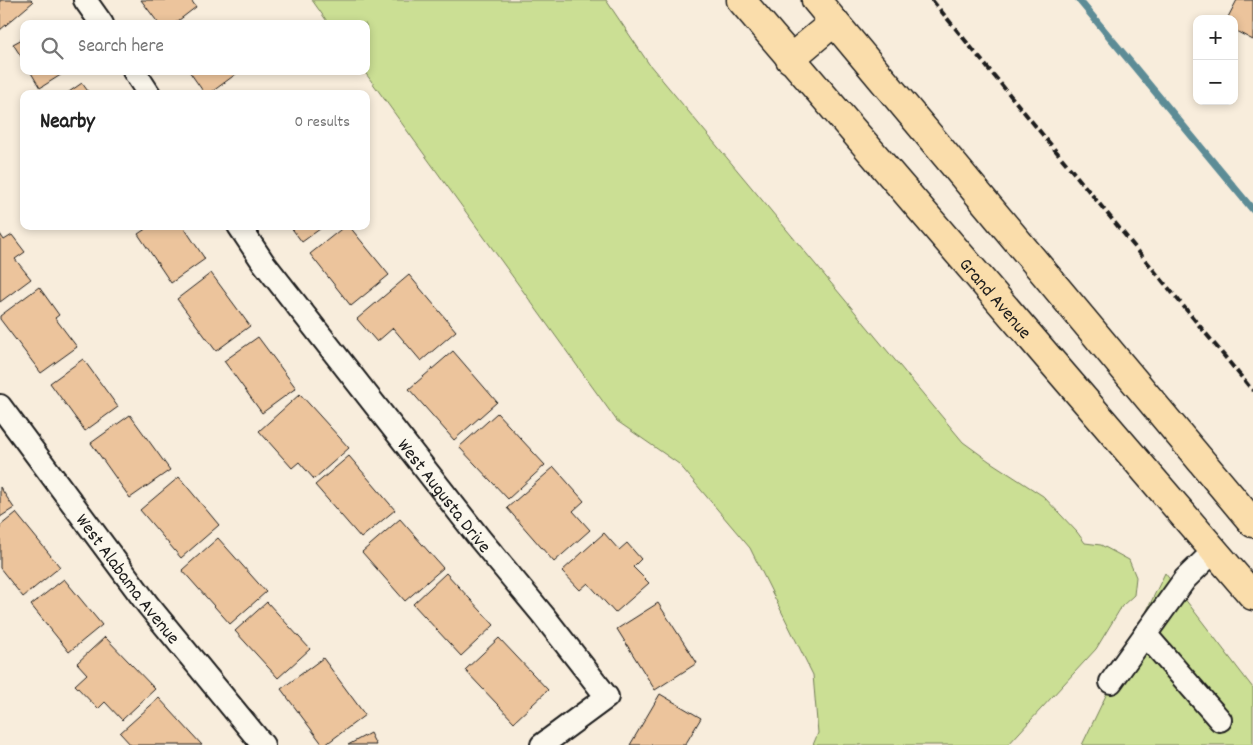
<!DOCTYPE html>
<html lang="en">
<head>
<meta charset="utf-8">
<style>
  body { margin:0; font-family:Dekko,sans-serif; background:#f2f2f2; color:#222 }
  .controls { position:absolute; right:15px; top:15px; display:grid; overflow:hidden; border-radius:10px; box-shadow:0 2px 8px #0003 }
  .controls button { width:45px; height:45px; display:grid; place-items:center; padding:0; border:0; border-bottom:1px solid #e0e0e0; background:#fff; color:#222; font:25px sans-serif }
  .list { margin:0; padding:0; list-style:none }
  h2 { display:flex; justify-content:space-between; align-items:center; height:65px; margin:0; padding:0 20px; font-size:21px }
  h2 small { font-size:16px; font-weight:400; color:#767676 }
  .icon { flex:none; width:28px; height:28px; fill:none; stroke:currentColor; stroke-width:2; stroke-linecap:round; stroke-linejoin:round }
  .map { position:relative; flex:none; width:1253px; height:745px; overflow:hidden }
  .search { position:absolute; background:#fff; box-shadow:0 2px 8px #0003; left:20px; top:20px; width:350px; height:55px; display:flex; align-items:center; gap:12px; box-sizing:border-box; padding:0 18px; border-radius:10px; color:#767676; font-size:19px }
  .panel { position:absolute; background:#fff; box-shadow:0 2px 8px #0003; left:20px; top:90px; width:350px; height:140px; border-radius:10px }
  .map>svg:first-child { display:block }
  .green { fill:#cbdf94; stroke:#747e58 }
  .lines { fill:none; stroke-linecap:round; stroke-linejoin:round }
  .stream { stroke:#5d8c96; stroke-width:7 }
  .building { fill:#ecc49c; stroke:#1c1c1c }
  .minor-casing { stroke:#1c1c1c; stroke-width:26 }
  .highway-casing { stroke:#1c1c1c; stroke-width:31 }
  .minor { stroke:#fbf7ec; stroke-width:22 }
  .highway { stroke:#faddab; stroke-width:28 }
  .rail { stroke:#1c1c1c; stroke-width:4; stroke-dasharray:8 4; stroke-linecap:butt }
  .labels { text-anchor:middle; stroke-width:4.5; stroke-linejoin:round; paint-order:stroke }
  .street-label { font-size:19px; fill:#1c1c1c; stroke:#fbf7ec }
</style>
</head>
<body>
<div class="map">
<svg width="1253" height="745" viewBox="0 0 1253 745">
  <rect width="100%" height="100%" fill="#f8eddc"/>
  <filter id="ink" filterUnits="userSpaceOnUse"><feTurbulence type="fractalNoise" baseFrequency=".02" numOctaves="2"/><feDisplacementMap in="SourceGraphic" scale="10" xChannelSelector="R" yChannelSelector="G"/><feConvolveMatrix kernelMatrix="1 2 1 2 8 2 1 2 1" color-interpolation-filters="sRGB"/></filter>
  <g filter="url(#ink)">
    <path class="green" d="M312,0H606L649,64L963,442L989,461L1043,496L1077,532L1085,543L1101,545L1129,560L1136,577L1134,595L1122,606L1096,649L1008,745H813L818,733L813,675L750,548L679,464L617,421L364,71H366V24H329Z
      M1165,573L1253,688V745H1082Z"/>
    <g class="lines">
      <path class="stream" d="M1079,0L1253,210"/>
    </g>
    <path class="building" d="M0,0H31L33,2L0,30Z
      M141,0H191L196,7L174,24H159Z
      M1237,0H1253V40L1234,30V19H1227Z
      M24,38V61L13,44Z
      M30,71H67L40,88Z
      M189,71H240L209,94H205Z
      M82,83L90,94H66Z
      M150,226H183L205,259L171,283L138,234Z
      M290,226H324L302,242Z
      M345,226H349L389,275L351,306L310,254Z
      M0,234L4,240L12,235L25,252L15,259L31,279L0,302Z
      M211,273L250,326L216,351L177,299Z
      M409,275L456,331L421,361L393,328L377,342L357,319Z
      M39,287L59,315L55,318L77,347L41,373L0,319V316Z
      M258,337L296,388L262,413L224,361Z
      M453,351L497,402L454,440L409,389Z
      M83,359L118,407L85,431L50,383Z
      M300,394L349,448L314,479L299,462L292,468L259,431Z
      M497,413L545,465L508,499L459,447Z
      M130,415L170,470L130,498L91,443Z
      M349,456L395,510L361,538L315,485Z
      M554,467L584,501L573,511L590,530L554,562L507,508Z
      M179,477L219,525L181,558L140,510Z
      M0,487L14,508L0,517Z
      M16,513L60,567L23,597L0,568V526Z
      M400,519L443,568L405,601L362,552Z
      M604,533L619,550L627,543L641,559L633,567L649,583L615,613L588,583L580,590L562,571Z
      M218,538L266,592L230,624L182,570Z
      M446,573L494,625L461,656L413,604Z
      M64,579L102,625L69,652L31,605Z
      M267,602L310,649L278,678L235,631Z
      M658,603L697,663L655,690L617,629Z
      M105,637L155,689L122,720L105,702L98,709L75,685L87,674L77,663Z
      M499,638L548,690L514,722L465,670Z
      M323,658L365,715L325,745H323L281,689Z
      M660,694L701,718L685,745H630Z
      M159,698L202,745H131L120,733Z
      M370,733L376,745H348Z"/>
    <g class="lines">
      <defs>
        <g id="minor">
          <path d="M85,0L102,24"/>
          <path d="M134,71L149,94"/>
          <path id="s1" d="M239,226L263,262L480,539L543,615L607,697L542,745"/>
          <path id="s2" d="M0,406L148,605L263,745"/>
          <path d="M1145,634L1220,720"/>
          <path d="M1111,682L1185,579L1215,550"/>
        </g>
        <g id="highway">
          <path id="s3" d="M741,0L1253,596"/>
          <path d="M816,0L1253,523"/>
          <path d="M790,59L834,22"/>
        </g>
      </defs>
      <use href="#minor" class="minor-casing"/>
      <use href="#highway" class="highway-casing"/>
      <use href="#minor" class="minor"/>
      <use href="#highway" class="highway"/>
      <path class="rail" d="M932,0L1253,391"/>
    </g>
  </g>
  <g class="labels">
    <g class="street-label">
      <text dy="7" stroke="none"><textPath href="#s3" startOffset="392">Grand Avenue</textPath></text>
      <text dy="7" stroke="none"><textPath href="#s1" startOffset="339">West Augusta Drive</textPath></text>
      <text dy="7" stroke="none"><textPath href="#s2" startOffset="215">West Alabama Avenue</textPath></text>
    </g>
  </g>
</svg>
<div class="controls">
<button>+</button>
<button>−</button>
</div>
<div class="search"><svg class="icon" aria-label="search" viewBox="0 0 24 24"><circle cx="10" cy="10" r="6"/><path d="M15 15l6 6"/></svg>Search here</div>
<section class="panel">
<h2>Nearby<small>0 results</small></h2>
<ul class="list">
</ul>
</section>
</div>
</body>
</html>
